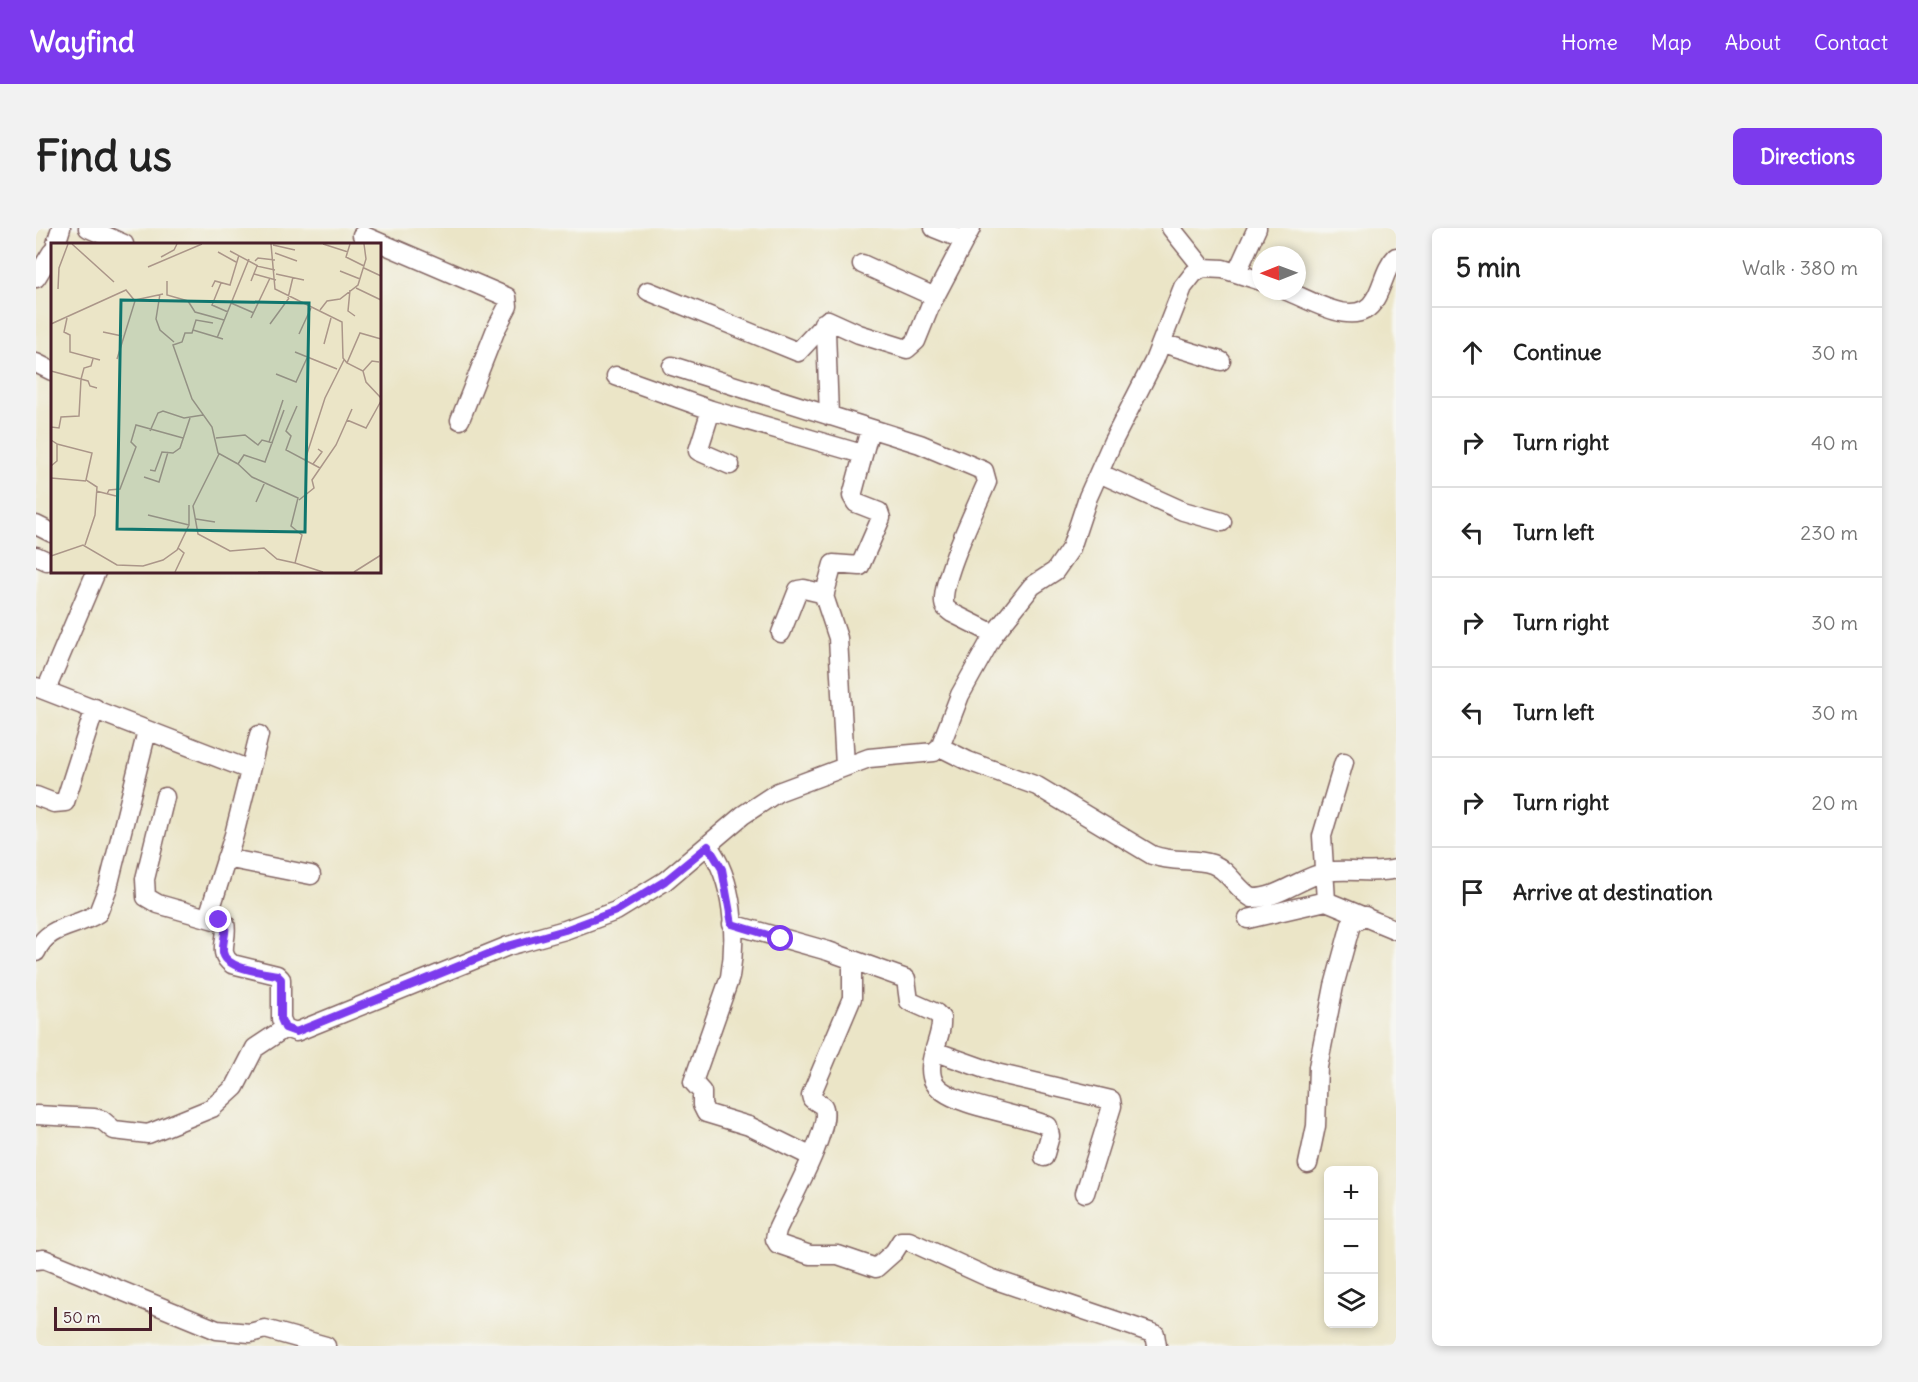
<!DOCTYPE html>
<html lang="en">
<head>
<meta charset="utf-8">
<style>
  body { margin:0; font-family:Delius,sans-serif; background:#f2f2f2; color:#222 }
  .controls { position:absolute; right:18px; bottom:18px; display:grid; overflow:hidden; border-radius:9px; box-shadow:0 3px 9px #0003 }
  .controls button { width:54px; height:54px; display:grid; place-items:center; padding:0; border:0; border-bottom:2px solid #e0e0e0; background:#fff; color:#222; font:30px sans-serif }
  .compass { position:absolute; left:1216px; top:18px; width:54px; height:54px; border-radius:50%; background:#fff; box-shadow:0 3px 9px #0003; rotate:269deg }
  .scale { position:absolute; left:18px; bottom:15px; width:98px; box-sizing:border-box; padding-left:6px; border:3px solid #4a1f2b; border-top:0; font-size:16px; line-height:21px; white-space:nowrap; color:#4a1f2b; -webkit-text-stroke:4px #f6f6f2; paint-order:stroke }
  .stop { position:absolute; width:18px; height:18px; margin:-14px; border:4px solid #7c3aed; border-radius:50%; background:#fff }
  .stop.end { background:#7c3aed; border-color:#fff; box-shadow:0 2px 6px #0008 }
  .list { margin:0; padding:0; list-style:none }
  h2 { display:flex; justify-content:space-between; align-items:center; height:78px; margin:0; padding:0 24px; font-size:26px }
  h2 small { font-size:20px; font-weight:400; color:#767676 }
  .list li { display:grid; grid-template-columns:39px 1fr auto; gap:18px; align-items:center; box-sizing:border-box; height:90px; padding:0 24px; border-top:2px solid #e0e0e0 }
  .list b { display:block; font-size:22px; white-space:nowrap }
  .list em { font-size:20px; font-style:normal; color:#767676 }
  .icon { flex:none; width:33px; height:33px; fill:none; stroke:currentColor; stroke-width:2; stroke-linecap:round; stroke-linejoin:round }
  .map { position:relative; flex:none; width:1360px; height:1118px; overflow:hidden; border-radius:9px }
  header { display:flex; align-items:center; gap:36px; box-sizing:border-box; height:84px; padding:0 30px; background:#7c3aed; color:#fff }
  header strong { font-size:28px }
  nav { display:flex; gap:33px; margin-inline-start:auto; font-size:21px }
  .intro { display:flex; align-items:center; justify-content:space-between; box-sizing:border-box; height:144px; padding:0 36px }
  h1 { margin:0; font-size:42px }
  .button { padding:15px 27px; border-radius:9px; background:#7c3aed; color:#fff; font-size:21px; font-weight:700 }
  main { display:flex; gap:36px; padding:0 36px }
  aside { flex:1; background:#fff; border-radius:9px; box-shadow:0 3px 9px #0003 }
  .map>svg:first-child { display:block }
  .lines { fill:none; stroke-linecap:round; stroke-linejoin:round }
  .minor-casing { stroke:#826462; stroke-width:21 }
  .minor { stroke:#fff; stroke-width:18 }
  .route { stroke:#7c3aed; stroke-width:8 }
  .inset-road { fill:none; stroke:#ab9689; stroke-width:1.5 }
  .view { fill:#0f766e; fill-opacity:0.15; stroke:#0f766e; stroke-width:3 }
  .inset-edge { fill:none; stroke:#4a1f2b; stroke-width:3 }
</style>
</head>
<body>
<header>
<strong>Wayfind</strong>
<nav><a>Home</a><a>Map</a><a>About</a><a>Contact</a></nav>
</header>
<div class="intro"><h1>Find us</h1><a class="button">Directions</a></div>
<main>
<div class="map">
<svg width="1360" height="1118" viewBox="0 0 1360 1118">
  <rect width="100%" height="100%" fill="#f6f6f2"/>
  <filter id="ink" filterUnits="userSpaceOnUse"><feTurbulence type="fractalNoise" baseFrequency=".0167" numOctaves="2"/><feDisplacementMap in="SourceGraphic" scale="12" xChannelSelector="R" yChannelSelector="G"/><feConvolveMatrix kernelMatrix="1 2 1 2 8 2 1 2 1" color-interpolation-filters="sRGB"/></filter>
  <filter id="wash" filterUnits="userSpaceOnUse"><feTurbulence type="fractalNoise" baseFrequency=".008" numOctaves="4" result="noise"/><feDisplacementMap in="SourceGraphic" scale="24" xChannelSelector="R" yChannelSelector="G"/><feGaussianBlur stdDeviation="1.35" result="paint"/><feColorMatrix in="noise" values="0 0 0 0 0 0 0 0 0 0 0 0 0 0 0 0 0 1.4 0 .05"/><feComposite in="paint" operator="in"/></filter>
  <g filter="url(#wash)">
    <rect width="100%" height="100%" fill="#ebe5c7"/>
  </g>
  <g filter="url(#ink)">
    <g class="lines">
      <defs>
        <path id="minor" d="M52,0L88,16
          M898,0L928,12
          M1135,0L1167,40
          M326,7L471,69L472,78L460,101L424,192
          M20,16L25,0
          M826,36L899,69
          M1201,44L1221,0
          M0,50L16,24
          M612,63L762,124L792,92L823,106L871,121L880,113L895,76L935,0
          M1251,63C1275,72 1322,103 1339,71C1347,58 1349,40 1360,29
          M787,95L790,103L793,188
          M1126,115L1185,133
          M0,135L16,143
          M636,138L884,216L948,243L951,254C940,280 906,349 908,374C908,380 912,382 916,385L958,406L996,358L1019,343L1035,320L1052,269L1077,213L1118,133L1147,59L1158,45L1167,40L1187,41L1225,53
          M580,148L675,182L826,226
          M675,182L662,223L694,237
          M1063,245L1147,283L1186,294
          M0,297L16,305
          M0,328L11,333
          M745,405L762,362L768,361L789,366
          M0,459L214,542
          M10,462L60,344
          M904,519L932,533L1001,558L1116,627C1138,635 1158,630 1176,636C1192,641 1201,662 1216,670C1242,671 1265,649 1290,644C1314,640 1337,647 1360,641
          M809,538L802,410L788,368L797,336L824,338L845,290L843,284L820,275L816,268L834,201
          M0,568L18,575L29,574L59,480
          M129,569L109,651L110,669L122,676L189,695C193,711 180,725 196,736L241,747L245,751V791L249,800L260,804L472,718L529,702L580,683L629,653L707,587L742,564L833,530L898,524L904,519L924,467L958,406
          M672,618C698,652 701,708 694,749L657,854L666,864V877L670,885L713,898L776,929
          M190,630L275,647
          M1290,673L1286,608L1308,534
          M172,689L198,607L223,507
          M1212,691L1290,673L1360,702
          M696,696L792,723L870,751L873,773L900,785L905,790C907,809 891,829 896,849C902,878 987,885 1012,898L1014,908L1008,929
          M0,724C12,696 40,700 62,685L72,659L111,503
          M816,732V770L775,867L776,871L787,878C798,897 750,981 741,1002L739,1011L742,1016L774,1027H802L840,1040L858,1024L865,1013H873L954,1050L1119,1106L1121,1118
          M898,823L960,845L1075,872L1076,878L1049,965
          M0,887L58,890L66,892L78,902L112,906L176,880L199,859L219,820L249,800
          M1272,936L1280,898L1282,839L1298,758L1315,696L1329,688
          M0,1032L8,1031L181,1102L214,1105L229,1101L290,1118"/>
      </defs>
      <use href="#minor" class="minor-casing"/>
      <use href="#minor" class="minor"/>
    </g>
  </g>
  <g class="lines" filter="url(#ink)">
    <path class="route" d="M183,692L189,695C191,705 186,714 187,724C189,741 227,744 241,747L245,751V791L249,800L260,804L472,718L529,702L580,683L629,653L672,618L686,641L696,696L745,711"/>
  </g>
  <g transform="translate(15 15)">
    <rect width="330" height="330" fill="#ebe5c7"/>
    <path class="inset-road" d="M21,1L63,39M220,1L224,46L291,79L292,115L296,120M272,1L297,9M299,1L295,14L313,23M222,2L244,7M179,8L207,23M167,9L185,19M224,10L246,18M110,14L123,7L126,1M204,18L207,15L224,17M97,24L151,1M313,25L330,33M289,28L309,36M203,31L225,37M225,31L253,37M116,38V52L137,58L144,69L173,77M200,38L206,23L224,27M170,40L161,62L177,69M161,44L164,38L179,42L188,12M305,45L330,57M7,46L8,25L17,1M299,47L297,68L304,73M109,51L105,76L109,87L123,99M237,55L242,34M84,57L112,51M180,60L203,70M269,67L276,58L289,56L307,42L315,16L313,1M16,75L13,89L19,92V109L49,117M200,75L219,35M162,80L145,77L141,90H134L131,99L122,102L141,156L161,184L167,210L187,221M0,81L75,47L84,58L66,116M219,81L238,55M142,87L172,96M52,89L71,93M248,91L260,65M166,95L198,16M330,96L309,90L296,120L312,128L315,139L330,155M273,101L280,75M244,109L286,126M0,128L37,138L39,143L46,145M312,128L321,118L328,119M225,131L245,139L256,115M246,163L235,188L240,193L235,207L269,225M233,167L214,219L193,212L187,221L201,234L247,255L240,283L251,292L244,320L272,329M296,177L315,185L330,158M0,184L8,185L10,174L28,173L30,136L33,125L40,123L42,116M99,188L107,170L112,168L133,175L152,172M165,195L194,192L207,202L211,197L222,200M0,197L6,201V218L0,223M218,199L232,157M6,201L41,210L35,237L46,244L44,272L34,302M168,211L142,263L147,291L179,308L213,305L226,316L244,320M254,217L274,155L293,117M262,221L271,209L267,206M99,227L104,228L111,209L122,210L129,205L139,175M93,234L108,239L117,209M0,235L35,238M45,248L65,253M56,251L58,247L69,246L85,204L80,199L85,182L132,195M248,257L263,245L261,237L285,202L301,166M205,259L214,239M97,272L138,282M145,276L164,279M0,313L32,302L66,322L92,323L112,317L126,307L138,282V262M124,329L133,310L127,305M207,329H229M303,329L330,312"/>
    <path class="view" d="M70,57L258,60L254,289L66,286Z"/>
    <rect width="330" height="330" class="inset-edge"/>
  </g>
</svg>
<div class="controls">
<button>+</button>
<button>−</button>
<button><svg class="icon" aria-label="layers" viewBox="0 0 24 24"><path d="M12 4l9 5-9 5-9-5zM3 14l9 5 9-5"/></svg></button>
</div>
<svg class="compass" viewBox="-18 -18 36 36"><path d="M0-13l5 13h-10z" fill="#e53935"/><path d="M0 13l5-13h-10z" fill="#767676"/></svg>
<div class="scale">50 m</div>
<div class="stop" style="left:745px;top:711px"></div>
<div class="stop end" style="left:183px;top:692px"></div>
</div>
<aside>
<h2>5 min<small>Walk · 380 m</small></h2>
<ul class="list">
<li><svg class="icon" aria-label="ahead" viewBox="0 0 24 24"><path d="M12 20V5M6 11l6-6 6 6"/></svg><div><b>Continue</b></div><em>30 m</em></li>
<li><svg class="icon" aria-label="right" viewBox="0 0 24 24"><path d="M7 20v-9h11M14 6l5 5-5 5"/></svg><div><b>Turn right</b></div><em>40 m</em></li>
<li><svg class="icon" aria-label="left" viewBox="0 0 24 24"><path d="M17 20v-9H6M10 6l-5 5 5 5"/></svg><div><b>Turn left</b></div><em>230 m</em></li>
<li><svg class="icon" aria-label="right" viewBox="0 0 24 24"><path d="M7 20v-9h11M14 6l5 5-5 5"/></svg><div><b>Turn right</b></div><em>30 m</em></li>
<li><svg class="icon" aria-label="left" viewBox="0 0 24 24"><path d="M17 20v-9H6M10 6l-5 5 5 5"/></svg><div><b>Turn left</b></div><em>30 m</em></li>
<li><svg class="icon" aria-label="right" viewBox="0 0 24 24"><path d="M7 20v-9h11M14 6l5 5-5 5"/></svg><div><b>Turn right</b></div><em>20 m</em></li>
<li><svg class="icon" aria-label="arrive" viewBox="0 0 24 24"><path d="M6 21V4h12l-3 4 3 4H6"/></svg><div><b>Arrive at destination</b></div></li>
</ul>
</aside>
</main>
</body>
</html>
